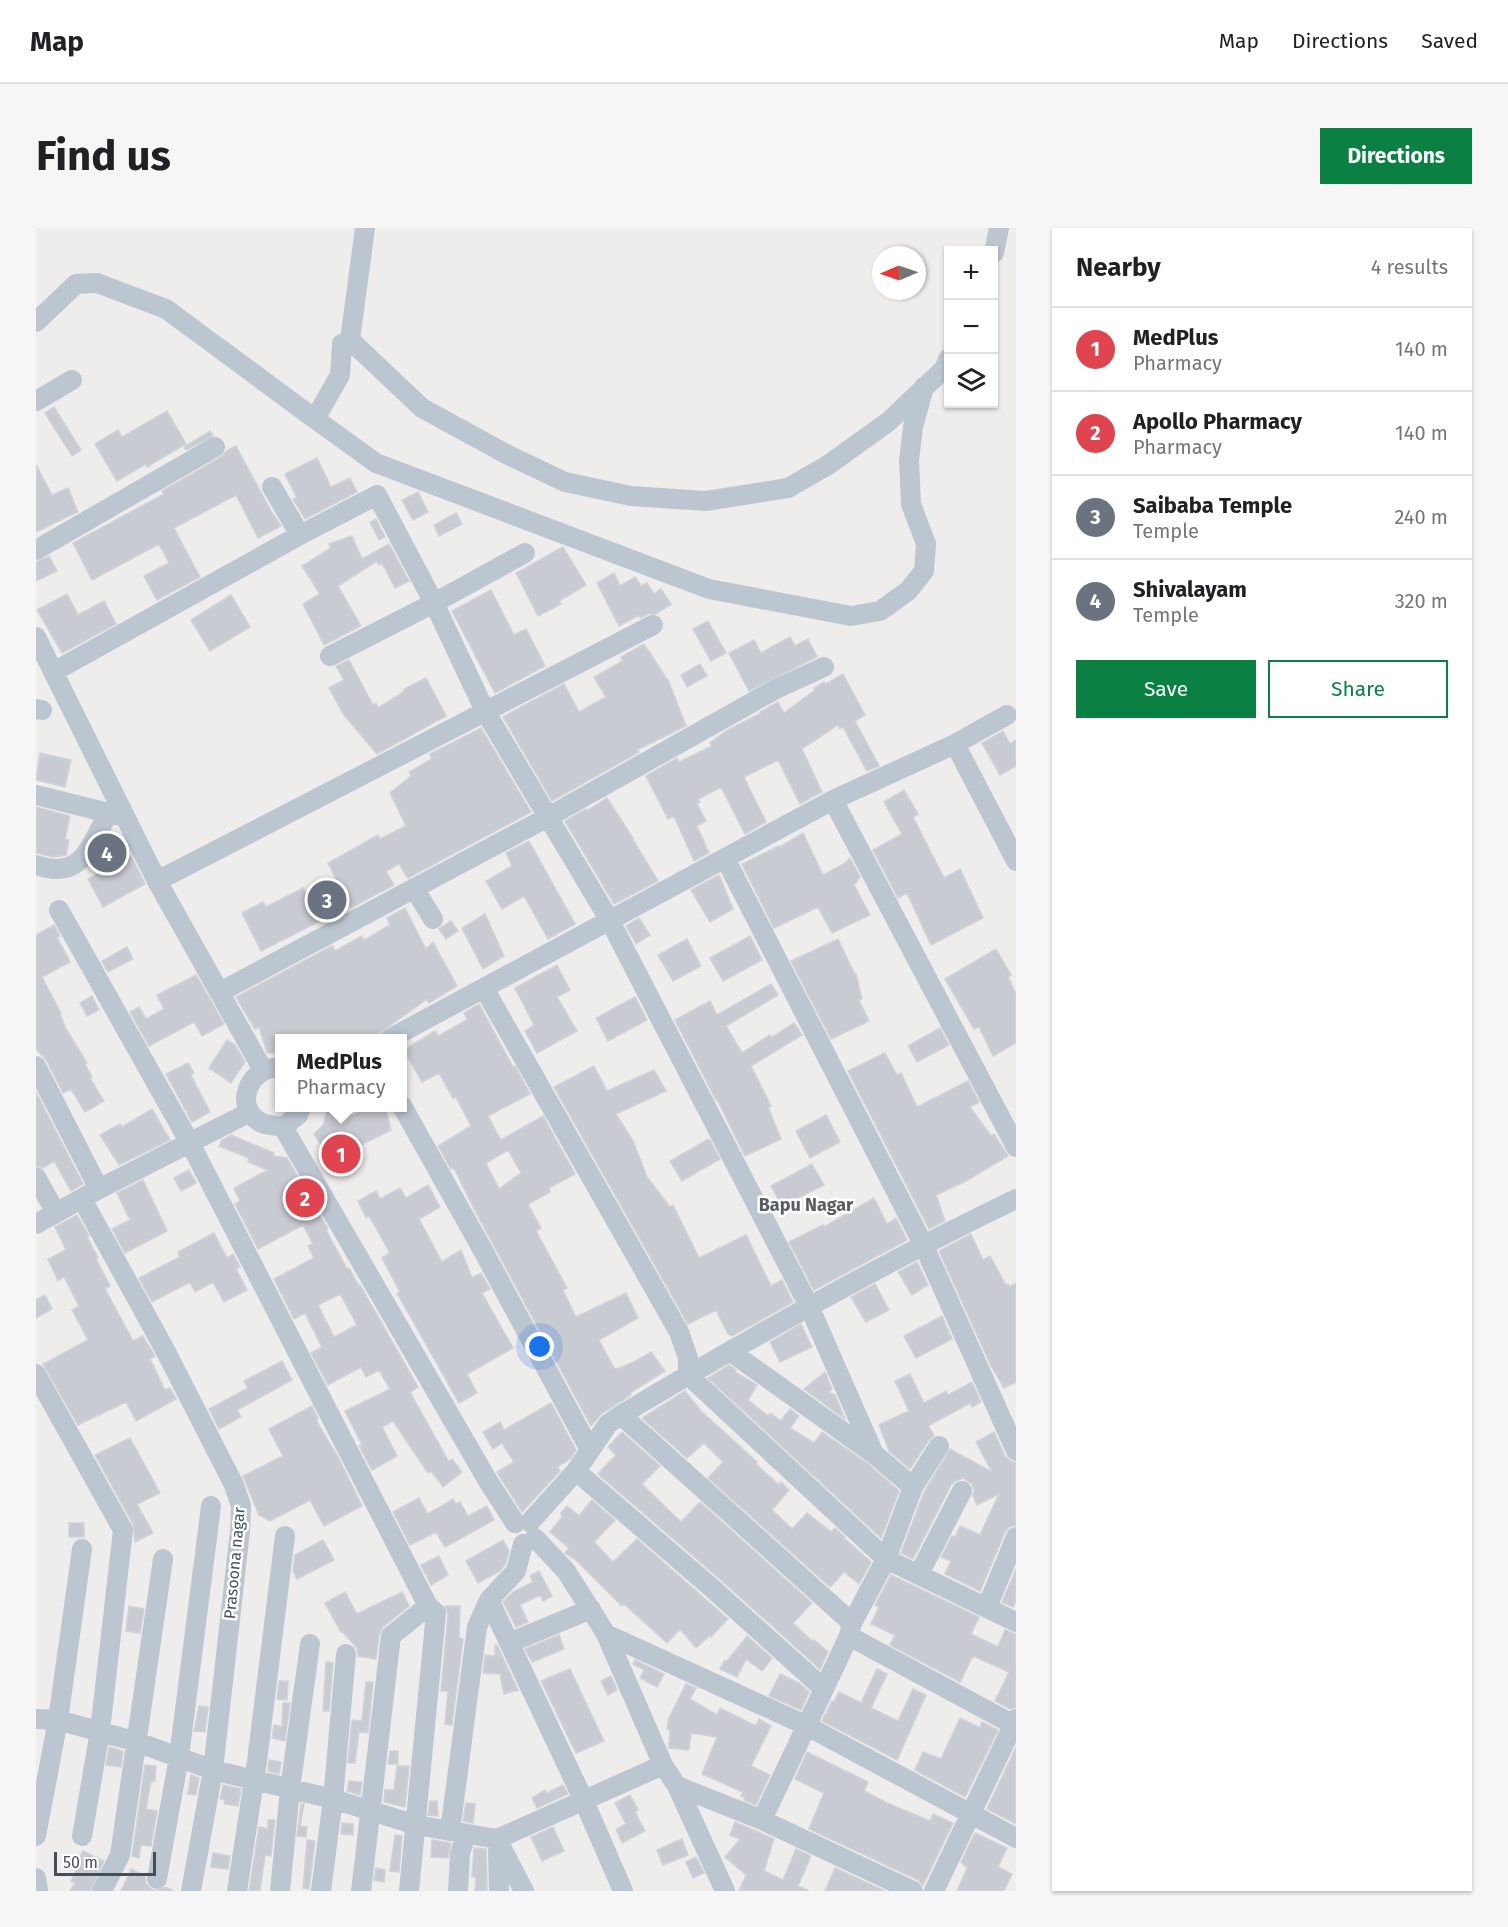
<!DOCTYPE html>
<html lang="en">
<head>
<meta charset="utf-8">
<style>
  body { margin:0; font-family:"Fira Sans",sans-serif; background:#f6f6f6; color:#202124 }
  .controls { position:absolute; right:18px; top:18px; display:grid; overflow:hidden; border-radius:0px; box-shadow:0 2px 4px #0004 }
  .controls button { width:54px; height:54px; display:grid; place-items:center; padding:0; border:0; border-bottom:2px solid #e0e0e0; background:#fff; color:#202124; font:30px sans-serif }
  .compass { position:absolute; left:836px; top:18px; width:54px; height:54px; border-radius:50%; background:#fff; box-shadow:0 2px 4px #0004; rotate:268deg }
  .scale { position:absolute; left:18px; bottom:15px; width:102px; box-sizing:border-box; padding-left:6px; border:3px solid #444f5a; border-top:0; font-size:16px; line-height:21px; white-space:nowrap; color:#444f5a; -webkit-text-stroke:4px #fff; paint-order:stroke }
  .you { position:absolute; left:504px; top:1119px; width:21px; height:21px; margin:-15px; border:4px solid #fff; border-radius:50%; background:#1a73e8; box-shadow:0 0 0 9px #1a73e833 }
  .badge { display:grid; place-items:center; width:39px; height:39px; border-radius:50%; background:#0b8043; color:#fff; font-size:20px; font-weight:700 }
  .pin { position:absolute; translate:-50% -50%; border:3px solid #fff; box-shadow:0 2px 6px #0006 }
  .popup { position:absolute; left:239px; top:806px; width:132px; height:78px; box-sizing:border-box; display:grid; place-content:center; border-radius:0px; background:#fff; filter:drop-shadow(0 2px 4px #0005); font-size:20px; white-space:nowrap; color:#757577 }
  .popup b { font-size:22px; color:#202124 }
  .popup::after { content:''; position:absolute; left:50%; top:100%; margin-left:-12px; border:12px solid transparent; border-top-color:#fff }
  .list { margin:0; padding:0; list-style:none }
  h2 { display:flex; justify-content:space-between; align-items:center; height:78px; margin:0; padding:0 24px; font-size:26px }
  h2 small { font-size:20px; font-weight:400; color:#757577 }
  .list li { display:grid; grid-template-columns:39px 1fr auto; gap:18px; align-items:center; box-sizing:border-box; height:84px; padding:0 24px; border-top:2px solid #e0e0e0 }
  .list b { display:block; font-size:22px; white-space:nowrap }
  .list p { margin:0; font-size:20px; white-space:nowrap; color:#757577 }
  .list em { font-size:20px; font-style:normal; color:#757577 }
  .actions { display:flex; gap:12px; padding:18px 24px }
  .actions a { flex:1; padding:14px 0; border:2px solid #0b8043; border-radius:0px; text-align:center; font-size:21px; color:#0b8043 }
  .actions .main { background:#0b8043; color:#fff }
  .icon { flex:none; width:33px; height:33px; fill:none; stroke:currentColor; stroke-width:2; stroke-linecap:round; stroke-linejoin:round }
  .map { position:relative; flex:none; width:980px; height:1663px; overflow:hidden; border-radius:0px }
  header { display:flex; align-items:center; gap:36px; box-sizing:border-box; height:84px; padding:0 30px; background:#fff; border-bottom:2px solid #e0e0e0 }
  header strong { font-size:28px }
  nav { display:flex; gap:33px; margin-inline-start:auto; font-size:21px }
  .intro { display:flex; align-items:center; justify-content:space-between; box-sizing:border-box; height:144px; padding:0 36px }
  h1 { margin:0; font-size:42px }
  .button { padding:15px 27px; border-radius:0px; background:#0b8043; color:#fff; font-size:21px; font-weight:700 }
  main { display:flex; gap:36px; padding:0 36px }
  aside { flex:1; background:#fff; border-radius:0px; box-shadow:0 2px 4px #0004 }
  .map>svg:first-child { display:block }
  .building { fill:#c9cbd2; stroke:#d0d2d8; stroke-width:1.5; fill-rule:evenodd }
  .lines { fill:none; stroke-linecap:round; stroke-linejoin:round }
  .minor { stroke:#bcc6d0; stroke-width:20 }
  .labels { text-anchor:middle; stroke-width:5; stroke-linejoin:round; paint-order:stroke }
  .street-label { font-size:16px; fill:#444f5a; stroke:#fff }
  .neighbourhood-label { font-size:18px; font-weight:bold; fill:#595c62; stroke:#fff }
</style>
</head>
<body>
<header>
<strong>Map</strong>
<nav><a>Map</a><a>Directions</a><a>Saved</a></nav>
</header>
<div class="intro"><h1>Find us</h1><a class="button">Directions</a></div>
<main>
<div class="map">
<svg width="980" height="1663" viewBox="0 0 980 1663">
  <rect width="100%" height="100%" fill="#efecec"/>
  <path class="building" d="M18,179L45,222L36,228L9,185Z
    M131,183L150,216L111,239L110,236L81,253L59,216L82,202L86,209Z
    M174,203L177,208L150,222L148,219Z
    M200,218L235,283L245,298L222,310L200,267L138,300L164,349L121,372L108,348L133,335L123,316L56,352L37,315L128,266L126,263L185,229L190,223Z
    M281,230L295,259L314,250L321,264L269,291L257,271L261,270L249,246Z
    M0,237L16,267L32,260L42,284L0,304Z
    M382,264L392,284L377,292L366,272Z
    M420,285L426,296L403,308L398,297Z
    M340,291L349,309L343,312L334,294Z
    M316,308L326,331L353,316L373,353L359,360L346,335L343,337L341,333L302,358L325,398L288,417L267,376L284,366L266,338L295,320L293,316Z
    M527,319L550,357L523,373L525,376L502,388L480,345Z
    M13,328L21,343L0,353V334Z
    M578,345L584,358L599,349L605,358L611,355L618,366L625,361L635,376L620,386H612L605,390L603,387L583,398L561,355Z
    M455,362L478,407L490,401L509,438L459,465L416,383Z
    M31,366L42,387L68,373L80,396L26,425L1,382Z
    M195,367L214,399L174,423L155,392Z
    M672,393L690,425L675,433L657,401Z
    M754,409L759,418L772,411L781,429L713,463L693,425L718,412L725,425Z
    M608,416L633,454L650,498L601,522L603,524L516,573L467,489L468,488L528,456L543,484L570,469L558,449L587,433L585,429Z
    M313,432L337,477L340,475L342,480L369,463L368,461L390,450L410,488L341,526L308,487L293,460L308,452L300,438Z
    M664,436L671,448L651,459L645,447Z
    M807,446L829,487L819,493L843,538L831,543L807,499L804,501L802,497L766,521L786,564L764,576L742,532L708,549L730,594L709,606L685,559L662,571L664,574L661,576L670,593L661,598L673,625L658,633L638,588L632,591L610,548L641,530L643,534L676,518L674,515L692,502L725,485L724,484L742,474L748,485L779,462L778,460L788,454L790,456Z
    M445,500L495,584L372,650L363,636L350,643L358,657L315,680L292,635L342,607L344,611L370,598L354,565L375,548L373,544L396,531L394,526Z
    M967,503L974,516L980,512V538L964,547L946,515Z
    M4,525L35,532L29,559L0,552Z
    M868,562L882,586L877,589L908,650L924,641L947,690L895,717L871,665L862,670L837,622L866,606L848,574Z
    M571,570L597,610H596L622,653L578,676L529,593L550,581L551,583Z
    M0,579L34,588L29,611L33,612L30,627L17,629L0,625Z
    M767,605L787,647L808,636L814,630L824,649L818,657L834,687L796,705L782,679L738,700L706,636L743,618L744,619Z
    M493,613L539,696L512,711L488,668L466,681L450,653L476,638L470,625Z
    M95,628L109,656L67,679L52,651Z
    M683,647L697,681L674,694L655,662Z
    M267,660L284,693L225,723L206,685L227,674L230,679Z
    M369,680L390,721L397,714L421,758L393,775L391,771L338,809L335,805L321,810H243V824L231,825L223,799L219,801L200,769L296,718L299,723L326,708L328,712L354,697L351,690Z
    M449,686L468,728L447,741L426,700Z
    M603,690L614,707L600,716L590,698Z
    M415,693L422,703L410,711L403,701Z
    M18,697L24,708L21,709L34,734L6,749L25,785L24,786L30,801L51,835L49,836L56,849L54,850L68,873L49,884L35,861L27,865L11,833L0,821V707Z
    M714,708L726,732L687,753L674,730Z
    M651,711L665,738L637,753L622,727Z
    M802,711L819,747L820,746L826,771L823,772L833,793L795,811L755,733Z
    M91,719L97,731L72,744L66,733Z
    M960,721L975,747L972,749L980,766V815L957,828L943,799L938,801L909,751Z
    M521,737L534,762L521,769L541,803L501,825L489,803L498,797L479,760Z
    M160,747L188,796L166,808L158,794L113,818L94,784L103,779L110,791L128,781L121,767Z
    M735,756L742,767L690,798L706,825L734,807L735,810L758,795L766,807L715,838L735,878L732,879L745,911L709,928L681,871L680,872L639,792L674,773L681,787Z
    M56,768L63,782L51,788L44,775Z
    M599,769L611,792L572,813L560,790Z
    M443,776L477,839L479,838L494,866L452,888L465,912L507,888L539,946L513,960L514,964L492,976L505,1000L500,1003L531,1060L527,1062L540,1089L590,1065L602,1090L563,1112L578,1140L581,1141L600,1133L615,1124L629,1143L594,1165L595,1167L565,1186L555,1198L436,977L418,940L415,941L402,918L435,898L420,869L417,870L403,845L386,854L368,822L399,803L402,808L431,792L428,785ZM472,922L485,945L463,961L450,935Z
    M904,800L913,817L881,834L872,818Z
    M191,812L199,817L209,834L195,855L173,840Z
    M849,825L861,847L865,845L881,879L932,853L943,874L934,879L955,908L958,906L972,928L928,954L900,967L909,993L893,1001L812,843Z
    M152,835L158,845L155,847L174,884L156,894L130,846Z
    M558,838L571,863L618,842L630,863L580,886L597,913L611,949L634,979L637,977L663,1030L710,1007L735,1058L746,1052L757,1074L696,1108L692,1106L680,1082L652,1096L518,859Z
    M0,864L47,956L35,963L18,933L7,940L0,937Z
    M291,879H315V888L335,879H349L355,902L317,921L322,930L301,940L278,906L288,896Z
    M116,881L134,912L83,937L64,907L84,896L86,899Z
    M790,887L804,914L774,930L760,903Z
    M195,907L238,925L237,928L251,930L292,1001L290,1002L311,1041L313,1040L323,1058L324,1057L382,1159L374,1164L413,1234L416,1231L426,1244L407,1259L395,1243L392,1245L357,1193L346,1199L361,1228L336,1242L323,1218L326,1217L309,1183L354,1161L343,1142L330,1149L325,1139L292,1157L275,1125L286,1119L269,1085L258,1091L238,1051L278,1030L272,1018L277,1016L267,997L222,1021L199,976L204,973L198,960L232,942L212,934L213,930L183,918L186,912ZM304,1066L321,1097L298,1109L282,1077Z
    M671,912H674L684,931L646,953L634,933Z
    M776,936L788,957L746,978L735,958Z
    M153,942L160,955L145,963L138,950Z
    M107,952L131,1003L89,1025L76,1001L94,992L81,965Z
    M392,957L404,979L383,991L406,1034L425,1022L436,1050L445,1045L454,1061L446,1065L477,1120L431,1146L441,1165L423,1175L361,1065L364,1064L346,1030L354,1025L333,988L330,990L322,973L340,963L344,971L364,960L370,970Z
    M838,970L851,996L860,990L871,1012L778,1062L753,1014L787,997L788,999Z
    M41,987L53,1008L51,1009L62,1030L60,1031L74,1058L69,1061L97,1113L107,1108L119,1128L114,1131L129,1162L134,1160L140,1171L100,1193L90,1174L42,1197L7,1136L52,1112L36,1082L43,1078L28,1049L22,1053L12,1031L30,1022L19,999Z
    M178,1005L191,1030L197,1026L204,1039L200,1041L211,1062L188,1074L177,1054L159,1064L154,1054L116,1074L103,1050L144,1029L142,1024Z
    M935,1006L947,1032L954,1028L970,1057L972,1056L973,1059L980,1055V1154L968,1160L955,1138L903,1023Z
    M881,1034L892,1057L876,1067L862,1044Z
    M839,1056L853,1082L830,1094L815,1069Z
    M9,1067L16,1081L0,1090V1072Z
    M906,1088L916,1111L880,1130L868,1108Z
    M765,1096L776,1119L744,1134L734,1114Z
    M246,1133L256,1152L201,1182L205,1189L183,1201L173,1181L212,1160L208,1153Z
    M693,1137L700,1142L699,1144L721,1157L712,1172L732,1188L734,1185L745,1193L754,1181L763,1188L754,1200L778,1215L786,1204L831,1235L863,1263L845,1310L672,1150Z
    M789,1144L796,1161L793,1164L799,1167L809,1191L768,1161Z
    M874,1146L888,1175L910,1163L912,1167L936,1154L945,1174L936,1179L934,1175L892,1198L898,1207L893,1212L874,1241L853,1223L843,1197L873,1183L859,1153Z
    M649,1163L665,1183L721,1234L720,1236L743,1257L745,1254L753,1262L736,1282L756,1301L771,1285L795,1304L799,1300L809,1309L808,1310L835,1334L823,1356L808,1344L794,1359L672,1250L687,1234L668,1215L651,1230L606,1190Z
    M515,1175L540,1222L535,1230L522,1239L524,1243L486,1284L461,1244L478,1234L466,1215L457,1221L447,1204L464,1194L468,1202Z
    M276,1178L282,1191L280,1192L303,1231L326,1278L288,1298L274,1272L234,1293L223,1287L207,1248L247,1228L233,1201Z
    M586,1204L624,1238L606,1256L645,1294L664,1274L776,1375L757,1395L776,1413L778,1412L792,1424L784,1441L685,1352L562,1246L580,1227L572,1219Z
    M958,1204L969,1228L974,1233L980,1235V1297L973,1299L969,1304L944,1363L909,1346L915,1333L905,1329L916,1308L919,1309L924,1298L944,1307L963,1266L941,1277L937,1268L938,1262L936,1256L927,1250L920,1253L915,1257L877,1331L865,1325L888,1264L914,1221L956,1244L940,1214Z
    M94,1210L124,1265L101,1276L117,1305L99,1314L97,1296L59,1227Z
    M383,1270L392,1286L417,1271L420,1276L424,1274L432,1288L451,1278L458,1292L409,1319L400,1304L374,1317L357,1284Z
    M556,1272L579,1292L558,1314L577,1334L601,1311L692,1391L675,1409L674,1407L660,1420L644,1401L631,1415L588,1376L586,1378L541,1333L529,1325L533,1320L514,1304L526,1289L525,1285L531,1278L543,1288Z
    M33,1295H48V1309H33Z
    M287,1312L298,1332L261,1351L257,1343L259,1327Z
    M467,1312L473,1323L469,1337L464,1343L442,1355L430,1333Z
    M403,1328L412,1347L395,1357L385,1337Z
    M980,1341V1373L977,1379L966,1374Z
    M503,1343L516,1368L507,1373L504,1367L484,1377L492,1394L480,1399L467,1374L477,1364L497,1354L494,1348Z
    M855,1347L943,1389L935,1406L962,1419L969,1402L980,1406V1479L974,1481L959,1473L973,1444L937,1428L924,1454L854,1417L859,1407L835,1396L843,1379L839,1377Z
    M309,1364L321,1386L366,1364L373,1378L347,1399L343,1407L340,1431L322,1428L321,1420L306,1403L305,1404L289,1375Z
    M93,1378L108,1381L104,1405L90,1403Z
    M409,1378H424L423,1410L427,1411L416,1497L409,1496L412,1463H405L412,1386Z
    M523,1407L528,1421L496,1434L489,1421Z
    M711,1408L736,1430L726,1443L710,1431L701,1449L684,1441L689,1432L691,1433Z
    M459,1417H461L482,1462L468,1466L464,1446L447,1445L449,1427L459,1428Z
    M599,1432L628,1446L621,1459L604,1450L608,1442L597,1436Z
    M290,1434L297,1435L293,1483H287Z
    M534,1441L568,1513L540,1525L505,1453Z
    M841,1441L851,1446L835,1480L862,1493L877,1461L890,1467L861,1532L786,1493L796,1473L798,1474L803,1464L825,1475Z
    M744,1446L763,1455L773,1464L765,1482L733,1468Z
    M575,1448L581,1462L572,1467L565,1453Z
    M243,1453H252L251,1472L241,1471Z
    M330,1454H337L332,1505L323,1504L319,1535H312L316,1492L326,1493Z
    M650,1456L660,1460L654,1471L681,1487L684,1480L720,1498L723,1491L735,1498L715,1538L734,1547L720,1577L708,1572L709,1569L705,1568L707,1564L666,1546L681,1509L655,1505L653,1522L633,1520L634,1501H631L633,1490Z
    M247,1475H254L249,1513L236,1510L238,1497L246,1499Z
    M163,1478L172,1479L169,1504L158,1503Z
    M924,1490L944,1500L946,1494L962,1502L929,1569L879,1542L887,1524L905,1531Z
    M73,1519L87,1523L85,1539L70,1537Z
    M980,1519V1596L951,1581Z
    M354,1523H362V1536H352Z
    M771,1524L832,1554L828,1563L851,1575L894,1593L897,1586L917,1595L887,1657L882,1652L773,1601L788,1565L759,1551Z
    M233,1532L245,1534L243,1546L232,1543Z
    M109,1537L120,1538L119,1553H115L110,1581L121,1583L115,1618L105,1617L103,1630L96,1628Z
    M361,1538H373L369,1579L348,1574L349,1562H358Z
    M155,1547L163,1550L160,1567L152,1566Z
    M313,1553L326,1554L324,1567L311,1563Z
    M187,1557L205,1561L202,1578L188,1576L189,1572L184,1571Z
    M527,1557L532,1566L501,1580L496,1570L509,1562L511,1565Z
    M594,1567L602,1582L599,1584L609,1603L586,1615L580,1601L590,1596L579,1575Z
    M394,1573H401L402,1588L392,1587Z
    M430,1575L439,1576L437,1595L427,1593Z
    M265,1576H268L264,1598L271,1599L270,1609L261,1608Z
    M232,1592H239L235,1628L229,1627L224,1663H213L223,1599L232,1601Z
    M699,1594L738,1611L728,1643L747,1652L760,1621L775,1628L762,1658L773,1663H703L710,1647L689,1629L704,1611L694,1607Z
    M306,1595L317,1596V1607L305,1606Z
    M517,1599L528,1623L506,1633L495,1609Z
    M939,1605L971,1620L962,1639L976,1646L968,1663H921L931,1640L925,1634Z
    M359,1607L366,1608L363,1644L354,1643Z
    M646,1611L652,1627L627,1637L621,1622Z
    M271,1612L279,1613L273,1661L267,1660Z
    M396,1612L415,1615L412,1630L395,1629Z
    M438,1620L450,1621L451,1663H439L440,1649H436Z
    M47,1623L68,1633L54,1663H34L39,1655L35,1653L41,1641L38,1640Z
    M177,1625L194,1628L192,1641L175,1639Z
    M660,1629L668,1645L657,1650L650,1634Z
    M340,1640L349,1642L348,1654L338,1652Z
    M799,1640L849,1663H789Z
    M95,1641L109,1648L110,1656L114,1660L119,1663L130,1659L137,1663H85Z"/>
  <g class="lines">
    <path class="minor" d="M958,25L963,0
      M0,94L40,56L61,55L130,81L279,191
      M314,112L329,0
      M888,159L877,199L873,232L875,276L890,316L888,343L872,363L844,383L815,388L673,361L340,235L279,191L304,147L306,116L314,112L386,180L470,226L529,254L595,268L670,273L752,260L792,237L852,194L908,141L912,131
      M0,173L36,152
      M236,259L264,307
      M0,322L179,219
      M0,409L121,653L227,842
      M294,428L398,375L489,325
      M19,443L264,307L341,267L398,375L449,483L574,693L773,1078L838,1226
      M0,481L6,482
      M919,516L980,633
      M0,567L85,588
      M797,572L980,919
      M690,632L887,1016L980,1223
      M0,637C46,653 53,619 72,586
      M121,653L617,397
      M378,660L397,691
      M23,682L154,915L392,1378L400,1385L373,1663
      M449,762L643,1104L652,1130V1147L850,1331L980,1394
      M184,764L512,589L740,461L788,439
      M355,810L797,572L919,516L971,487
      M0,838L63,961
      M244,840C214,837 196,878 224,894C231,898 238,897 247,899L262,887L265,880
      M366,878L444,1017L554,1222
      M247,899L452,1253L479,1295
      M0,949L20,985
      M46,971L128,1120L198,1257L205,1278L204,1303L177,1542L155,1663
      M0,996L63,961L214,884
      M695,1124L838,1226L877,1259L850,1331L816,1395L813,1408L726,1592
      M0,1146L87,1302L64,1503L46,1608
      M585,1187L816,1395
      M540,1243L677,1361L787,1460
      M877,1259L903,1218
      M494,1294L540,1243L572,1196L585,1187C714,1110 845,1036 980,971
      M499,1310L530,1343L570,1406L627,1537L641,1558L689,1663
      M883,1346L926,1263
      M453,1372L548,1573L587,1663
      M951,1379L980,1309
      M570,1406L769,1497L980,1610
      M813,1408L980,1498
      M473,1415L555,1381
      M0,1491L22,1492L101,1514L177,1542L297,1571L380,1597L461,1611L627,1537
      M641,1558L726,1592L877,1663
      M414,1603L441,1399L453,1372L480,1343L487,1316
      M0,1608L22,1492L46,1321
      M461,1611L488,1663
      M462,1617L463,1663
      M0,1650L2,1663
      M121,1651L143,1529L175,1278
      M66,1663L84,1627L127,1331
      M201,1663L221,1533L249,1308
      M244,1663L254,1561L274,1416
      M285,1663L297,1571L310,1426
      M325,1663L355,1408L392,1378
      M422,1663L424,1626L430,1606
      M898,1663L980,1491"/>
  </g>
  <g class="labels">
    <g class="street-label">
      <text transform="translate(198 1335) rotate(-85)" y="6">Prasoona nagar</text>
    </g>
    <g class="neighbourhood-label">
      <text x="770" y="983">Bapu Nagar</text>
    </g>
  </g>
</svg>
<div class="controls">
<button>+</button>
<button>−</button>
<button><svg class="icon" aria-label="layers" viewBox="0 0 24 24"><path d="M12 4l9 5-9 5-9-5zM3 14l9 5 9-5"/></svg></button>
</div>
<svg class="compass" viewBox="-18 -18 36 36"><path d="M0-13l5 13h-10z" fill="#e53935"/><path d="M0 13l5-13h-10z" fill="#757577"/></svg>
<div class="scale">50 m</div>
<div class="you"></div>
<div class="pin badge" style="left:305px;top:926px;background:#e0444e">1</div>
<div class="popup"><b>MedPlus</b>Pharmacy</div>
<div class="pin badge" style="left:269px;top:970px;background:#e0444e">2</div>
<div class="pin badge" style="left:291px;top:672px;background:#6b7280">3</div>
<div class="pin badge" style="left:71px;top:625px;background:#6b7280">4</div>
</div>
<aside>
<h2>Nearby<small>4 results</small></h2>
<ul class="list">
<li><span class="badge" style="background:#e0444e">1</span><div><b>MedPlus</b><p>Pharmacy</p></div><em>140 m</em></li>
<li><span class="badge" style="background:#e0444e">2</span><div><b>Apollo Pharmacy</b><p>Pharmacy</p></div><em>140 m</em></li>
<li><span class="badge" style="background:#6b7280">3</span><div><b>Saibaba Temple</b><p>Temple</p></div><em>240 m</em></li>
<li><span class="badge" style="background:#6b7280">4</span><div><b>Shivalayam</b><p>Temple</p></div><em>320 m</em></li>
</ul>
<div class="actions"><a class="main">Save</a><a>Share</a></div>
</aside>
</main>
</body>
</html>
